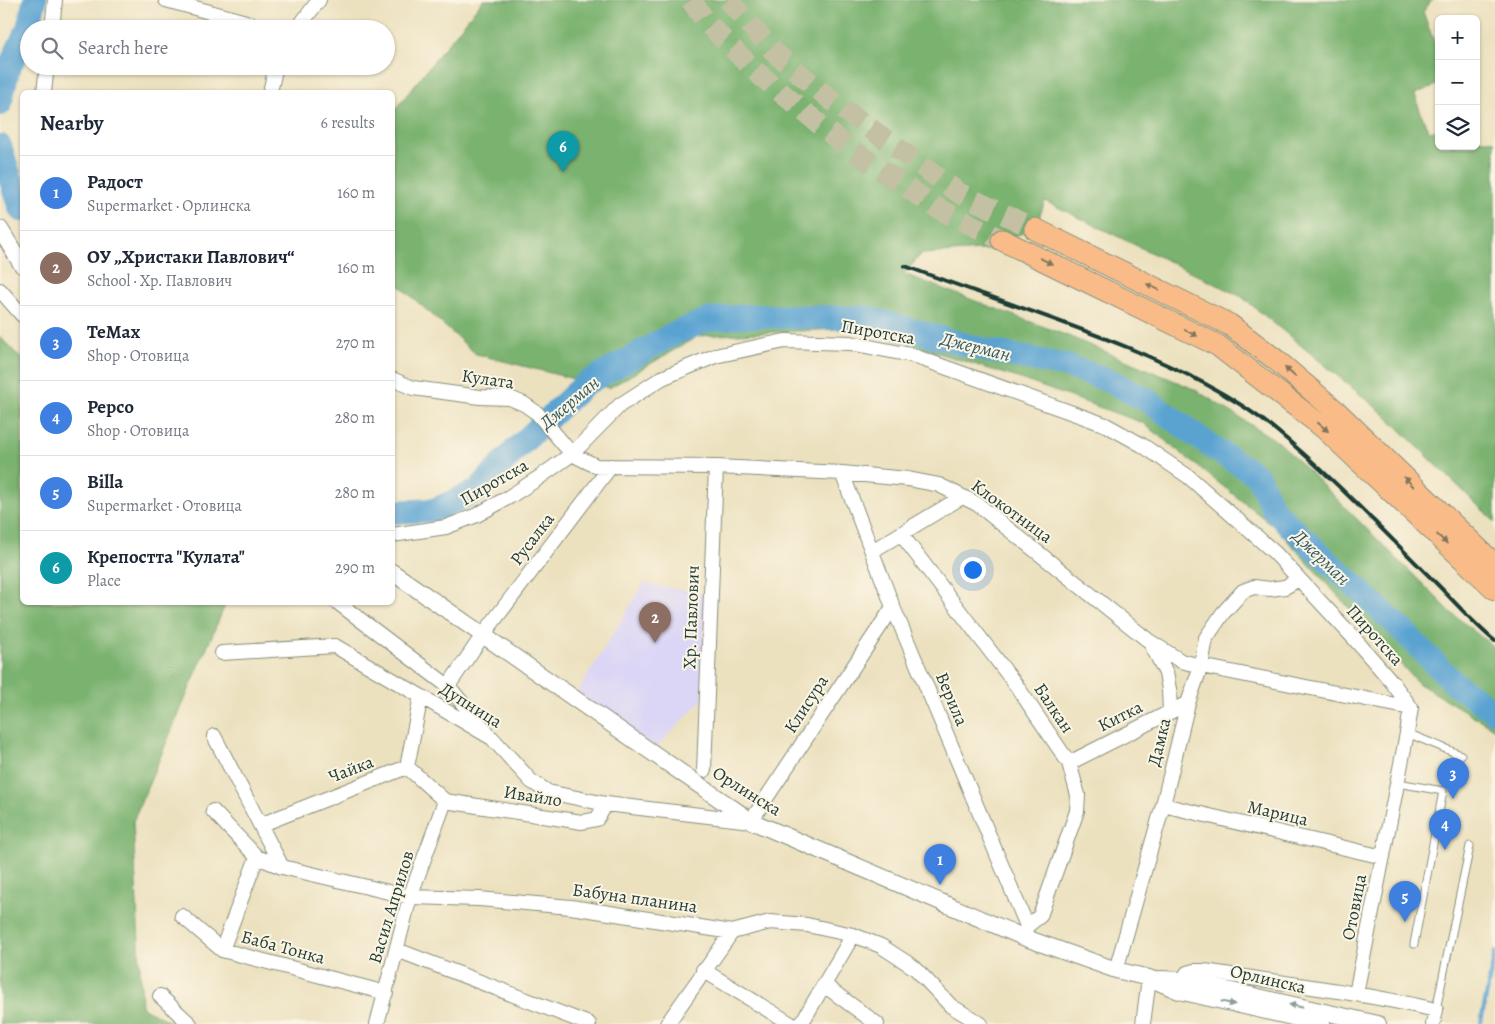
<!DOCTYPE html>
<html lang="en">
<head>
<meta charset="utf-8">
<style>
  body { margin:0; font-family:Alegreya,serif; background:#f2f2f3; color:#1f2937 }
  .controls { position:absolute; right:15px; top:15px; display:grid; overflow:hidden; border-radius:8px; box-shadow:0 1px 4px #0004 }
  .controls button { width:45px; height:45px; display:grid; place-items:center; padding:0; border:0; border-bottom:1px solid #e0e1e3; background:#fff; color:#1f2937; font:25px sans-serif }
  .you { position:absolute; left:972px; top:569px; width:18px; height:18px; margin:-12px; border:4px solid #fff; border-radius:50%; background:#1a73e8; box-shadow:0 0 0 8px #1a73e833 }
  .badge { display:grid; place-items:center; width:32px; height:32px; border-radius:50%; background:#2563eb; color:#fff; font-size:16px; font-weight:700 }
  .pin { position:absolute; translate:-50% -41px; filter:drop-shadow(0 1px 2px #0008) }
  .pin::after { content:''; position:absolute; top:26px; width:18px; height:15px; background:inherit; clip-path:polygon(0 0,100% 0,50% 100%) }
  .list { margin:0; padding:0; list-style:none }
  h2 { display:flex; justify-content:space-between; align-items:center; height:65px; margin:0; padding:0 20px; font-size:21px }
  h2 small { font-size:16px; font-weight:400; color:#747a83 }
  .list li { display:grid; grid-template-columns:32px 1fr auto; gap:15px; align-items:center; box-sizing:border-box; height:75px; padding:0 20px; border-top:1px solid #e0e1e3 }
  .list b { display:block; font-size:19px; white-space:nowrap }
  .list p { margin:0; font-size:16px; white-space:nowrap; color:#747a83 }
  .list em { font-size:16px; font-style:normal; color:#747a83 }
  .icon { flex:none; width:28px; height:28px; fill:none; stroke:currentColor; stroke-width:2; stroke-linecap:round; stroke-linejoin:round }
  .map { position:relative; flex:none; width:1495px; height:1024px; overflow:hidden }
  .search { position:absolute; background:#fff; box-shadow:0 1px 4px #0004; left:20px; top:20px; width:375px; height:55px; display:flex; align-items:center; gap:12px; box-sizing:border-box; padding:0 18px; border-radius:28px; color:#747a83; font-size:19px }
  .panel { position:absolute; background:#fff; box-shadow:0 1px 4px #0004; left:20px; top:90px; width:375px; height:515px; border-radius:8px }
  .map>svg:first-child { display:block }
  .built { fill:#dcd6f6 }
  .forest { fill:#7ab270; stroke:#4c7852 }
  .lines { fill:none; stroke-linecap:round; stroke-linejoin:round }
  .stream { stroke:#5aa3d1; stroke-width:4 }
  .river { stroke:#5aa3d1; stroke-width:24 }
  .primary-tunnel { stroke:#c3c0a3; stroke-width:21; stroke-dasharray:21 11; stroke-linecap:butt }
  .service-casing { stroke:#868f7a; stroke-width:9 }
  .minor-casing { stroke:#868f7a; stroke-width:16 }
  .tertiary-casing { stroke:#868f7a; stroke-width:18 }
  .primary-casing { stroke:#868f7a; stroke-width:23 }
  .service { stroke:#fff; stroke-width:7 }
  .minor { stroke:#fff; stroke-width:14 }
  .tertiary { stroke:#fff; stroke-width:16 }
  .primary { stroke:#f9bc89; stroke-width:21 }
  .rail { stroke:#1f3d34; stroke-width:4 }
  .oneway { fill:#81765a }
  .oneway2 { fill:#8f9e9a }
  .labels { text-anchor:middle; stroke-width:4; stroke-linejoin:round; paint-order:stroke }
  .street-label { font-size:18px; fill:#1f3d34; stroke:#fcf5e5 }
  .water-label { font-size:19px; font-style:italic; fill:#315c63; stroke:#fcf5e5 }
</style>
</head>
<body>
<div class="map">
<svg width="1495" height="1024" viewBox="0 0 1495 1024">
  <rect width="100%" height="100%" fill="#fcf5e5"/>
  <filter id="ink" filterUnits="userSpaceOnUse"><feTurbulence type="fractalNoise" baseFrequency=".02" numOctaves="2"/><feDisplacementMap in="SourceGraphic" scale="10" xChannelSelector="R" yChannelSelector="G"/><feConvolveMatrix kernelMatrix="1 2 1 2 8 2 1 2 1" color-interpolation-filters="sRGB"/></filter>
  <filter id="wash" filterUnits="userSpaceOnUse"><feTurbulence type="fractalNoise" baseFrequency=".0096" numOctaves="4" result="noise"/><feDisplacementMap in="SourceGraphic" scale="20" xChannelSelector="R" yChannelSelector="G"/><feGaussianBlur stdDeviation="1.12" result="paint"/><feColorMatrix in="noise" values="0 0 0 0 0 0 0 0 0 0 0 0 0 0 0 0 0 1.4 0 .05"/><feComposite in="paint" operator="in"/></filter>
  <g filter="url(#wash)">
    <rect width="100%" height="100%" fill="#ece1bf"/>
    <path class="built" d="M644,583L704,594L703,699L656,748L577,693Z"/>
    <path class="forest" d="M483,0H1432L1423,12L1439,55V84L1415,94C1418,107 1423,119 1429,131H1439V146H1476V139L1495,141V522L1384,414L1242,297L1045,201L1035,229L1002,240L999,249L921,254L904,274L1068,336L1194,389L1280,443L1454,615L1495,648V729L1418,683L1276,528L1143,423L1015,377L858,328L698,336L609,388L476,354L393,280V112Z
      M0,337L22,359V602L226,603L133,821L142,1007L174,1024H0Z"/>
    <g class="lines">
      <path class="stream" d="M1481,1022L1495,952"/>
      <path class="river" d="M0,104L8,70L28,28L35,0
        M0,146L20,208L22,210
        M392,512L434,510L477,491L516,449L585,384L673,334L707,320L744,316L869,318L984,350L1067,366L1110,381L1147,400L1213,448L1257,475L1273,509L1290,526L1402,630L1454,683L1495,712"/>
    </g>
  </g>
  <g filter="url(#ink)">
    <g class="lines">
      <path class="primary-tunnel" d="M691,0L706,22L755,71L846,146L937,208L1002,240
        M728,0L776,54L835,103L959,193L1035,229"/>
      <defs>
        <path id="service" d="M1407,733L1461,755
          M1398,783L1443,791L1414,944
          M1436,1010L1470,846"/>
        <path id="minor" d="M166,0L246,22L262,29
          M52,29L55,0
          M297,29L319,0
          M44,92L47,66
          M270,92L276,66
          M0,290L22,315
          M392,379L413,388L480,397L510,398L524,404L537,413L572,454L596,466L716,467L842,473L908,479L939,485L977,504L1149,641L1181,661L1201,666L1411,708
          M842,473L893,607L1027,926L1023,937
          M901,534L1016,685L1069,763L1078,795L1077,811L1040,916L1027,926
          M392,535L446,527L477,515L509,497L537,479L572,454L620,405L662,378L715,356L785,341L850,343L911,355L1106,425L1142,445L1189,477L1275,553L1352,636L1392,682L1411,708L1407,733L1356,994
          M872,551L962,497
          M337,602L448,686L485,730
          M1150,642L1166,673L1169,689L1170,712
          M222,653L335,646L492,738L531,781L548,792L606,804L751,821L893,607
          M448,686L483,635L611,466
          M214,736L282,867
          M1069,763L1188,703
          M407,767L421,696
          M704,770L716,467
          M445,801L582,822L597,819L606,804
          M1163,805L1383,857
          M213,811L257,857L222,950
          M260,825L407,767L445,801
          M257,857L282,867L410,897L479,899L571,907L732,932L770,922L807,925L853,935L881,946L915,968L951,1006L981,1024
          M182,916L222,950L386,993
          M397,950L589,1024
          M703,970L791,1024
          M1116,970L1163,805L1188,703L1201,666L1206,638L1223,613L1243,591L1254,587L1270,589L1285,587L1299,579
          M824,985L877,1024
          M1179,990L1187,973L1194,971H1204C1282,983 1360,992 1436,1010L1433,1024
          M160,996L190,1024
          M377,1024L410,897L445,801
          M667,1024L732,932
          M801,1024L853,935
          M1143,1024L1149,978"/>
        <path id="tertiary" d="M0,229L22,265
          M392,572L751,821L1023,937L1116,970L1149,978L1179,991L1322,1024
          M1161,979L1182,980L1378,1024"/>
        <path id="primary" d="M1035,229L1230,325L1276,360L1337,412L1495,565
          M1002,240L1217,345L1324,428L1495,589"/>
      </defs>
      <use href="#service" class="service-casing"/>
      <use href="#minor" class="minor-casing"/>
      <use href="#tertiary" class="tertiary-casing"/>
      <use href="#primary" class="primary-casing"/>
      <use href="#service" class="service"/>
      <use href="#minor" class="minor"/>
      <use href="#tertiary" class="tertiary"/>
      <use href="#primary" class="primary"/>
      <path class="rail" d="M905,266C980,294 1055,318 1129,348C1181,370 1233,395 1277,431C1333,477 1384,532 1436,583C1455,602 1474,624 1495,641"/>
    </g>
    <defs><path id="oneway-solid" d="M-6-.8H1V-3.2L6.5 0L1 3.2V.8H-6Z" transform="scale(1.25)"/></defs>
    <g class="oneway">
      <use href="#oneway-solid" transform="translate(1046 261) rotate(26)"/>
      <use href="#oneway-solid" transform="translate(1153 287) rotate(-154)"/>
      <use href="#oneway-solid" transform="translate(1191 333) rotate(26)"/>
      <use href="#oneway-solid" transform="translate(1290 372) rotate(-139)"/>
      <use href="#oneway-solid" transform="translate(1323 427) rotate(40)"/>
      <use href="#oneway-solid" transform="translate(1409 482) rotate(-136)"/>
      <use href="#oneway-solid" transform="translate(1442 539) rotate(43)"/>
    </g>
    <g class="oneway2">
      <use href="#oneway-solid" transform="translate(1228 1003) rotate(13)"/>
      <use href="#oneway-solid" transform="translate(1296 1006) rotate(-167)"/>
    </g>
  </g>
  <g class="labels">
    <g class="street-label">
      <text transform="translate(878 332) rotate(10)" y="6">Пиротска</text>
      <text transform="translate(488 379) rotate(8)" y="6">Кулата</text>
      <text transform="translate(494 482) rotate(-30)" y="6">Пиротска</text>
      <text transform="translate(1012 511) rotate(36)" y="6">Клокотница</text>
      <text transform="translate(532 539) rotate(-53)" y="6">Русалка</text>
      <text transform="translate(691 617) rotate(-88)" y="6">Хр. Павлович</text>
      <text transform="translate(1375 635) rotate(48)" y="6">Пиротска</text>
      <text transform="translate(952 699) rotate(67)" y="6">Верила</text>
      <text transform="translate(806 704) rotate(-57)" y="6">Клисура</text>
      <text transform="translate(471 705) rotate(32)" y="6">Дупница</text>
      <text transform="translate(1054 708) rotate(56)" y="6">Балкан</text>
      <text transform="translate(1120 716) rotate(-27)" y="6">Китка</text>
      <text transform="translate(1159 742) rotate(-76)" y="6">Дамка</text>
      <text transform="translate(351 769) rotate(-21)" y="6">Чайка</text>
      <text transform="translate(747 791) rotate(32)" y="6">Орлинска</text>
      <text transform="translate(533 796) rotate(9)" y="6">Ивайло</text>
      <text transform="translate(1278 813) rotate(13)" y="6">Марица</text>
      <text transform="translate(635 898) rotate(8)" y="6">Бабуна планина</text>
      <text transform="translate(391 907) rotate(-73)" y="6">Васил Априлов</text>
      <text transform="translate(1354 907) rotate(-79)" y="6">Отовица</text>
      <text transform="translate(283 947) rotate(15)" y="6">Баба Тонка</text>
      <text transform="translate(1268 979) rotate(13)" y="6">Орлинска</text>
    </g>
    <g class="water-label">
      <text transform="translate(976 346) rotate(14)" y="7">Джерман</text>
      <text transform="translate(569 402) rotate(-40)" y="7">Джерман</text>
      <text transform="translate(1322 557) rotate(44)" y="7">Джерман</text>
    </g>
  </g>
</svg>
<div class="controls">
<button>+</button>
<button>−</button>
<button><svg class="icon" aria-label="layers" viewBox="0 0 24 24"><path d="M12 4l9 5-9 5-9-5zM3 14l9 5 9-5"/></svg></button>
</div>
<div class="you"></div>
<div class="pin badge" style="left:940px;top:885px;background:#3f7fe0">1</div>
<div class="pin badge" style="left:655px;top:643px;background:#8d6e63">2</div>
<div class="pin badge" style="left:1453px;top:799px;background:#3f7fe0">3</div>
<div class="pin badge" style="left:1445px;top:850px;background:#3f7fe0">4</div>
<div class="pin badge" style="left:1405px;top:922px;background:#3f7fe0">5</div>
<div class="pin badge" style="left:563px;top:172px;background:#0f9aa8">6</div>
<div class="search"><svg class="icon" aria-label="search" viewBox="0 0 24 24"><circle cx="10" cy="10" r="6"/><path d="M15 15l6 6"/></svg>Search here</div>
<section class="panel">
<h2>Nearby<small>6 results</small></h2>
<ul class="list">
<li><span class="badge" style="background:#3f7fe0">1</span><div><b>Радост</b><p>Supermarket · Орлинска</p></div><em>160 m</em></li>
<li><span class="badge" style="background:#8d6e63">2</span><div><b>ОУ „Христаки Павлович“</b><p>School · Хр. Павлович</p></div><em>160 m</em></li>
<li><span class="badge" style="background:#3f7fe0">3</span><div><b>TeMax</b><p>Shop · Отовица</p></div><em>270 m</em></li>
<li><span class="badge" style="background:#3f7fe0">4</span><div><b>Pepco</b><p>Shop · Отовица</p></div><em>280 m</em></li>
<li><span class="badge" style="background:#3f7fe0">5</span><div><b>Billa</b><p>Supermarket · Отовица</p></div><em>280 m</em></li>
<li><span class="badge" style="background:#0f9aa8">6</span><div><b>Крепостта &quot;Кулата&quot;</b><p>Place</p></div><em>290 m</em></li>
</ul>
</section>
</div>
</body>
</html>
